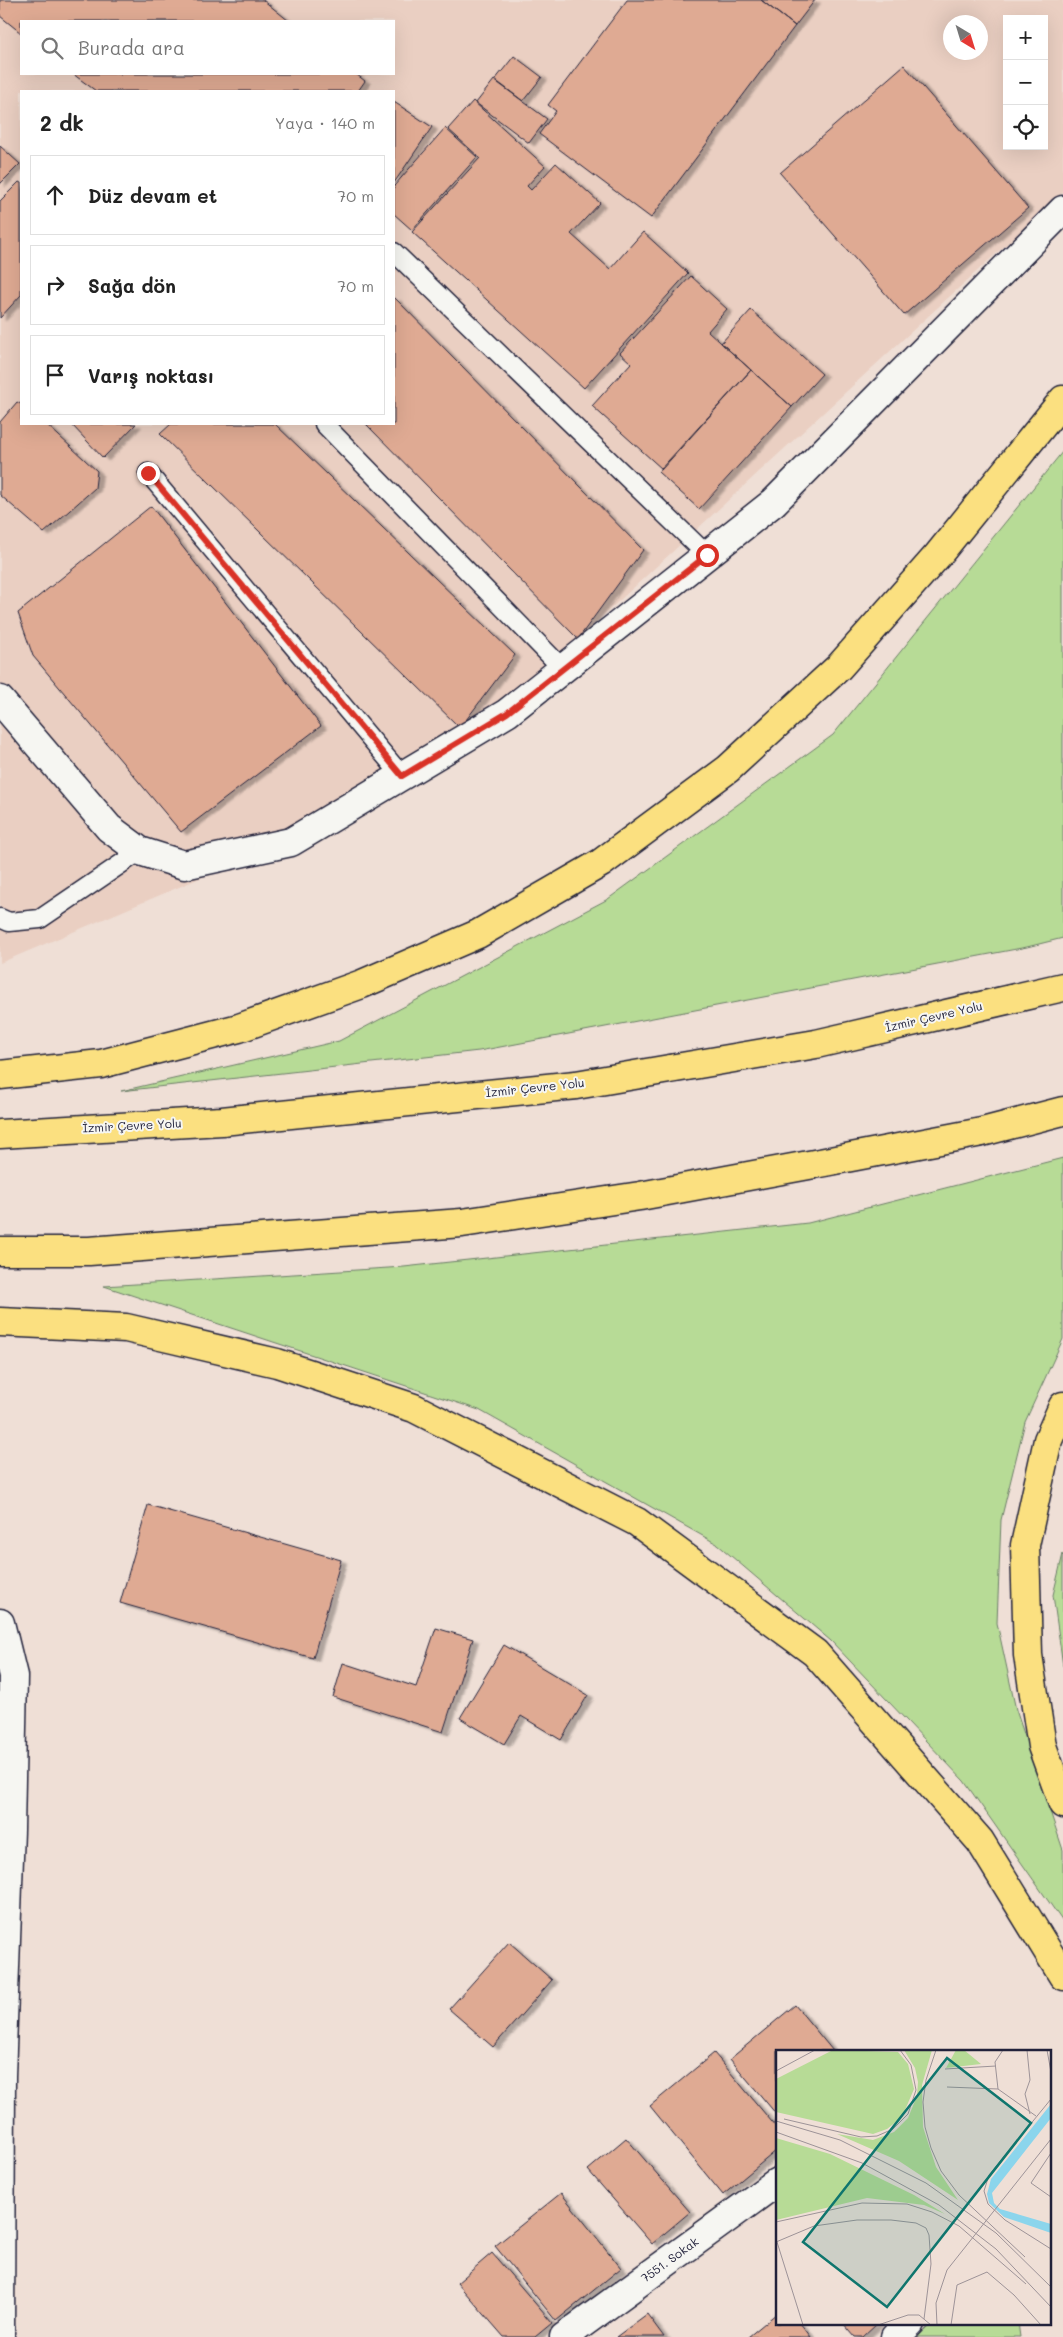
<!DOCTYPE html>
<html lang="tr">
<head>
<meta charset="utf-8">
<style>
  body { margin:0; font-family:Mali,sans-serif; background:#f2f2f2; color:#222 }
  .controls { position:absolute; right:15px; top:15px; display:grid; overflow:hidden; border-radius:0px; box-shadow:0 5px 20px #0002 }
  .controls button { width:45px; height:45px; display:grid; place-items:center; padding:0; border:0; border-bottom:1px solid #e0e0e0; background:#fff; color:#222; font:25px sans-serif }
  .compass { position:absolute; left:943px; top:15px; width:45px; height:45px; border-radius:50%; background:#fff; box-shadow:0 5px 20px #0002; rotate:142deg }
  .stop { position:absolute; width:15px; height:15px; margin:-11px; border:4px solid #d93025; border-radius:50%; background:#fff }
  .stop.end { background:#d93025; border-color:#fff; box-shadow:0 1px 5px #0008 }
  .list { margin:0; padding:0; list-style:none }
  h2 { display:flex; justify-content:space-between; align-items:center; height:65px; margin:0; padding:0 20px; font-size:21px }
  h2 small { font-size:16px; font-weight:400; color:#767676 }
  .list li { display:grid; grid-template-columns:32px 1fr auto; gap:15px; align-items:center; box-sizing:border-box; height:80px; margin:0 10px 10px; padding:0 10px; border:1px solid #e0e0e0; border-radius:0px }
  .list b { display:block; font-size:19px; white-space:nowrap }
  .list em { font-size:16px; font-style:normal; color:#767676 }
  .icon { flex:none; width:28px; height:28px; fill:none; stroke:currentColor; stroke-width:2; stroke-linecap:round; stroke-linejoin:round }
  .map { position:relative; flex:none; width:1063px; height:2337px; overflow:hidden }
  .search { position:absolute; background:#fff; box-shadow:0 5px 20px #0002; left:20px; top:20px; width:375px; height:55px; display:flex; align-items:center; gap:12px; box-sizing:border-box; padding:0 18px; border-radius:0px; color:#767676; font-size:19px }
  .panel { position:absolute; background:#fff; box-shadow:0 5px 20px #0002; left:20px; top:90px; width:375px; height:335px; border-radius:0px }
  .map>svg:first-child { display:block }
  .built { fill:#eacfc2; fill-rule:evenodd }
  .green { fill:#b7db96; stroke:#6c7e68 }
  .building { fill:#dfaa93; stroke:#22223b; filter:url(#shadow) }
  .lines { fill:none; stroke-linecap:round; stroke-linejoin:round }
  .service-casing { stroke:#22223b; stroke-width:21 }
  .minor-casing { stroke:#22223b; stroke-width:31 }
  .motorway-casing { stroke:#22223b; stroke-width:31 }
  .service { stroke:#f6f6f2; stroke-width:18 }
  .minor { stroke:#f6f6f2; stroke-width:28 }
  .motorway { stroke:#fbe080; stroke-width:28 }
  .route { stroke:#d93025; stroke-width:6 }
  .labels { text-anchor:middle; stroke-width:4; stroke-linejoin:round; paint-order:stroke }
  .street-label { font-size:12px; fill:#22223b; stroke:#f6f6f2 }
  .inset-road { fill:none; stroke:#9d9398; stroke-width:1 }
  .view { fill:#0f766e; fill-opacity:0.15; stroke:#0f766e; stroke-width:2.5 }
  .inset-edge { fill:none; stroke:#22223b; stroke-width:2.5 }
</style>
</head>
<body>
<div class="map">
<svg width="1063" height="2337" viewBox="0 0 1063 2337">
  <defs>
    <filter id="shadow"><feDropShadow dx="5.5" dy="3" stdDeviation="1" flood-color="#0004"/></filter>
  </defs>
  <rect width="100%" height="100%" fill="#efdfd6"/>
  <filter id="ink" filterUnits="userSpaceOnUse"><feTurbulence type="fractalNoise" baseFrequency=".02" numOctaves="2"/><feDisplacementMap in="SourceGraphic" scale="10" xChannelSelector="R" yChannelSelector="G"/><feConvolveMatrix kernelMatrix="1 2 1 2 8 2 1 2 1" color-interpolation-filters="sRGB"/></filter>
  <g filter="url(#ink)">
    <path class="built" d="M0,0H1063V192L531,682L278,845L0,963ZM1007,19H1044V146H1007ZM21,21H394V74H21ZM950,22H980V52H950ZM21,91H394V424H21Z"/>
    <path class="green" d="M1063,451V938L1027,947L479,1051L121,1091L339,1041L608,899L833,735Z
      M1063,1158V1339L1025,1422L1001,1520L997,1623L1016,1710L1063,1850V1922L964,1781L831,1641L717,1544L479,1410L104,1286L404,1267L808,1223Z
      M1063,1554V1666L1053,1595Z
      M932,2323H1018L1020,2337H918Z"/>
    <path class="building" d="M0,0H263L289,21H21V33L0,16Z
      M627,0H761L795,26L651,218L539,134L556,111L548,105Z
      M761,0H815L795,26Z
      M514,56L542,77L523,101L495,80Z
      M904,65L1028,208L904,315L780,173Z
      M73,74H356L365,81L358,91H96Z
      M494,80L547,119L529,143L476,103Z
      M473,101L545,166L527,186L531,190L556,163L600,203L571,234L610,269L643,232L688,273L584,388L412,232L480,158L448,129Z
      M394,102L432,127L394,183Z
      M445,128L477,157L412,230L394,214V186Z
      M0,146L20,164L0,184Z
      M19,182L21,183V295L0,318V201Z
      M691,276L727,309L708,331L751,370L662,469L592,406L631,363L620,353Z
      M394,297L643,550L578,639L366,424H394Z
      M751,310L822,374L792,407L721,343Z
      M751,370L792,407L699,509L658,472Z
      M17,402L21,404V424H46L97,471L95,488L44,533L0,495V422Z
      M71,424H136L103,458Z
      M171,424H275L515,655L460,728L160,434Z
      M151,506L321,726L181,832L33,656L18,613Z
      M148,1505L341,1560L313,1658L120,1603Z
      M436,1628L473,1639L443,1732L333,1697L343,1663L416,1687Z
      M504,1645L588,1695L561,1740L521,1716L504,1744L460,1718Z
      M509,1942L552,1980L493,2047L449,2009Z
      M795,2005L833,2051H777V2115L730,2059Z
      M714,2053L777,2128V2150L723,2195L650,2106Z
      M626,2138L690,2212L652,2244L588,2170Z
      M561,2193L621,2268L556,2321L495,2246Z
      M492,2253L552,2323L535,2337H504L457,2283Z
      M777,2313V2323H800L811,2337H748Z
      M647,2314L664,2337H616Z
      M843,2323H878L863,2337H855Z"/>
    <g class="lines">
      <defs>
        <path id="service" d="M394,252L707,555
          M324,424L563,669
          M148,473L402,776
          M0,918L9,922L40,919L140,851"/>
        <path id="minor" d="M0,700L109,828L140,851L184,865L291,842L507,713L774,502L1063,210
          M0,1623L13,1676L10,1830L1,2076L0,2337
          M564,2337L777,2182
          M895,2337L910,2323"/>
        <path id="motorway" d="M0,1075L101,1064L239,1028L362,984L478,934L601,863L728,769L839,667L938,555L1063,400
          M0,1134L222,1121L576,1085L816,1044L1063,987
          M0,1251H89L462,1223L640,1196L825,1162L982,1132L1063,1111
          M0,1322L126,1328L277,1363L414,1408L637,1522L815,1653L980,1841L1063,1976
          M1063,1406L1048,1440L1025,1545L1028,1655L1042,1746L1063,1804"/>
      </defs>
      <use href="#service" class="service-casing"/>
      <use href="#minor" class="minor-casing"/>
      <use href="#motorway" class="motorway-casing"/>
      <use href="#service" class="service"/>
      <use href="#minor" class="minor"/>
      <use href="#motorway" class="motorway"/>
    </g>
  </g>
  <g class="lines" filter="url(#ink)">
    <path class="route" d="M148,473L402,776L507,713L707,555"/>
  </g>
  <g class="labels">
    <g class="street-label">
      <text transform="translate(934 1017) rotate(-13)" y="4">İzmir Çevre Yolu</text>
      <text transform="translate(535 1088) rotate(-6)" y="4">İzmir Çevre Yolu</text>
      <text transform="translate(132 1126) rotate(-3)" y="4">İzmir Çevre Yolu</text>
      <text transform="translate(670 2260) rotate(-36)" y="4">7551. Sokak</text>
    </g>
  </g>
  <g transform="translate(776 2050)">
    <rect width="275" height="275" fill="#efdfd6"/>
    <path d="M57,0L122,2L132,14L138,39L126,67L111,79L97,84L0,62V29ZM128,0H156L146,35L147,77L160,117L182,150L123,111L61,84L97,90L118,82L132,68L141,46L142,32L139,18ZM180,0H188L205,14L170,18ZM0,88L54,104L138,145L169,164L148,155L91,148L0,170Z" fill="#b7db96"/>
    <path d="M275,54V68L216,143L218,153L224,159L275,174V183L228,167L213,153L211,144L215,129Z" fill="#8bd5ec"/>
    <path class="inset-road" d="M160,0L150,30L147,52L149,77L155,98L165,121L183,145L249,207M227,0L219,12L222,39L260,66M251,0L254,30L249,44L254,64M271,0L275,22M169,19L220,16M0,21L39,0M171,37L222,39M275,49L213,125L208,141L212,154L229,170L275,199M8,69L85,87L101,86L117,79L132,64L140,40L135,15L124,0M0,71L64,90L150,133L220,183L275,237M0,82L86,113L163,155L220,199L275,257M275,103L255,133L275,147M0,172L86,153L131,154L156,162L183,176L250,234M0,192L38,176L81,170H115L140,173L150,178L153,185L155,214L148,269M1,192L27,275M102,275L132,265H143L155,275M161,275L160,253L171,220L275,89M175,275L181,235L211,222L238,245L265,275"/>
    <path class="view" d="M171,8L255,73L111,257L27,192Z"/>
    <rect width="275" height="275" class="inset-edge"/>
  </g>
</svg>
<div class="controls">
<button>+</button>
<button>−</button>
<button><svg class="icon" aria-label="locate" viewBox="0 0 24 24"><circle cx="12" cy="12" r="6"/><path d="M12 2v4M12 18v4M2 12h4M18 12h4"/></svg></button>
</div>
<svg class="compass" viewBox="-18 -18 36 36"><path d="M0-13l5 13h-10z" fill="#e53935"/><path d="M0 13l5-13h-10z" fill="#767676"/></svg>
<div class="stop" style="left:707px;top:555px"></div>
<div class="stop end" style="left:148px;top:473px"></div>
<div class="search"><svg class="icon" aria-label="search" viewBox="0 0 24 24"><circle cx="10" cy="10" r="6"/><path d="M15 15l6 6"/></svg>Burada ara</div>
<section class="panel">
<h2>2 dk<small>Yaya · 140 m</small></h2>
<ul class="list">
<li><svg class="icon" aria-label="ahead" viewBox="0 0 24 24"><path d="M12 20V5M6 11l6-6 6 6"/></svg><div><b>Düz devam et</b></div><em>70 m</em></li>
<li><svg class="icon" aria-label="right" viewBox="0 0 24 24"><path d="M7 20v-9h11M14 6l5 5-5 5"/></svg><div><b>Sağa dön</b></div><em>70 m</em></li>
<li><svg class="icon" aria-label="arrive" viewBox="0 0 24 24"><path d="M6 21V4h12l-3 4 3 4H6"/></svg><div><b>Varış noktası</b></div></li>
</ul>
</section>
</div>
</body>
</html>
